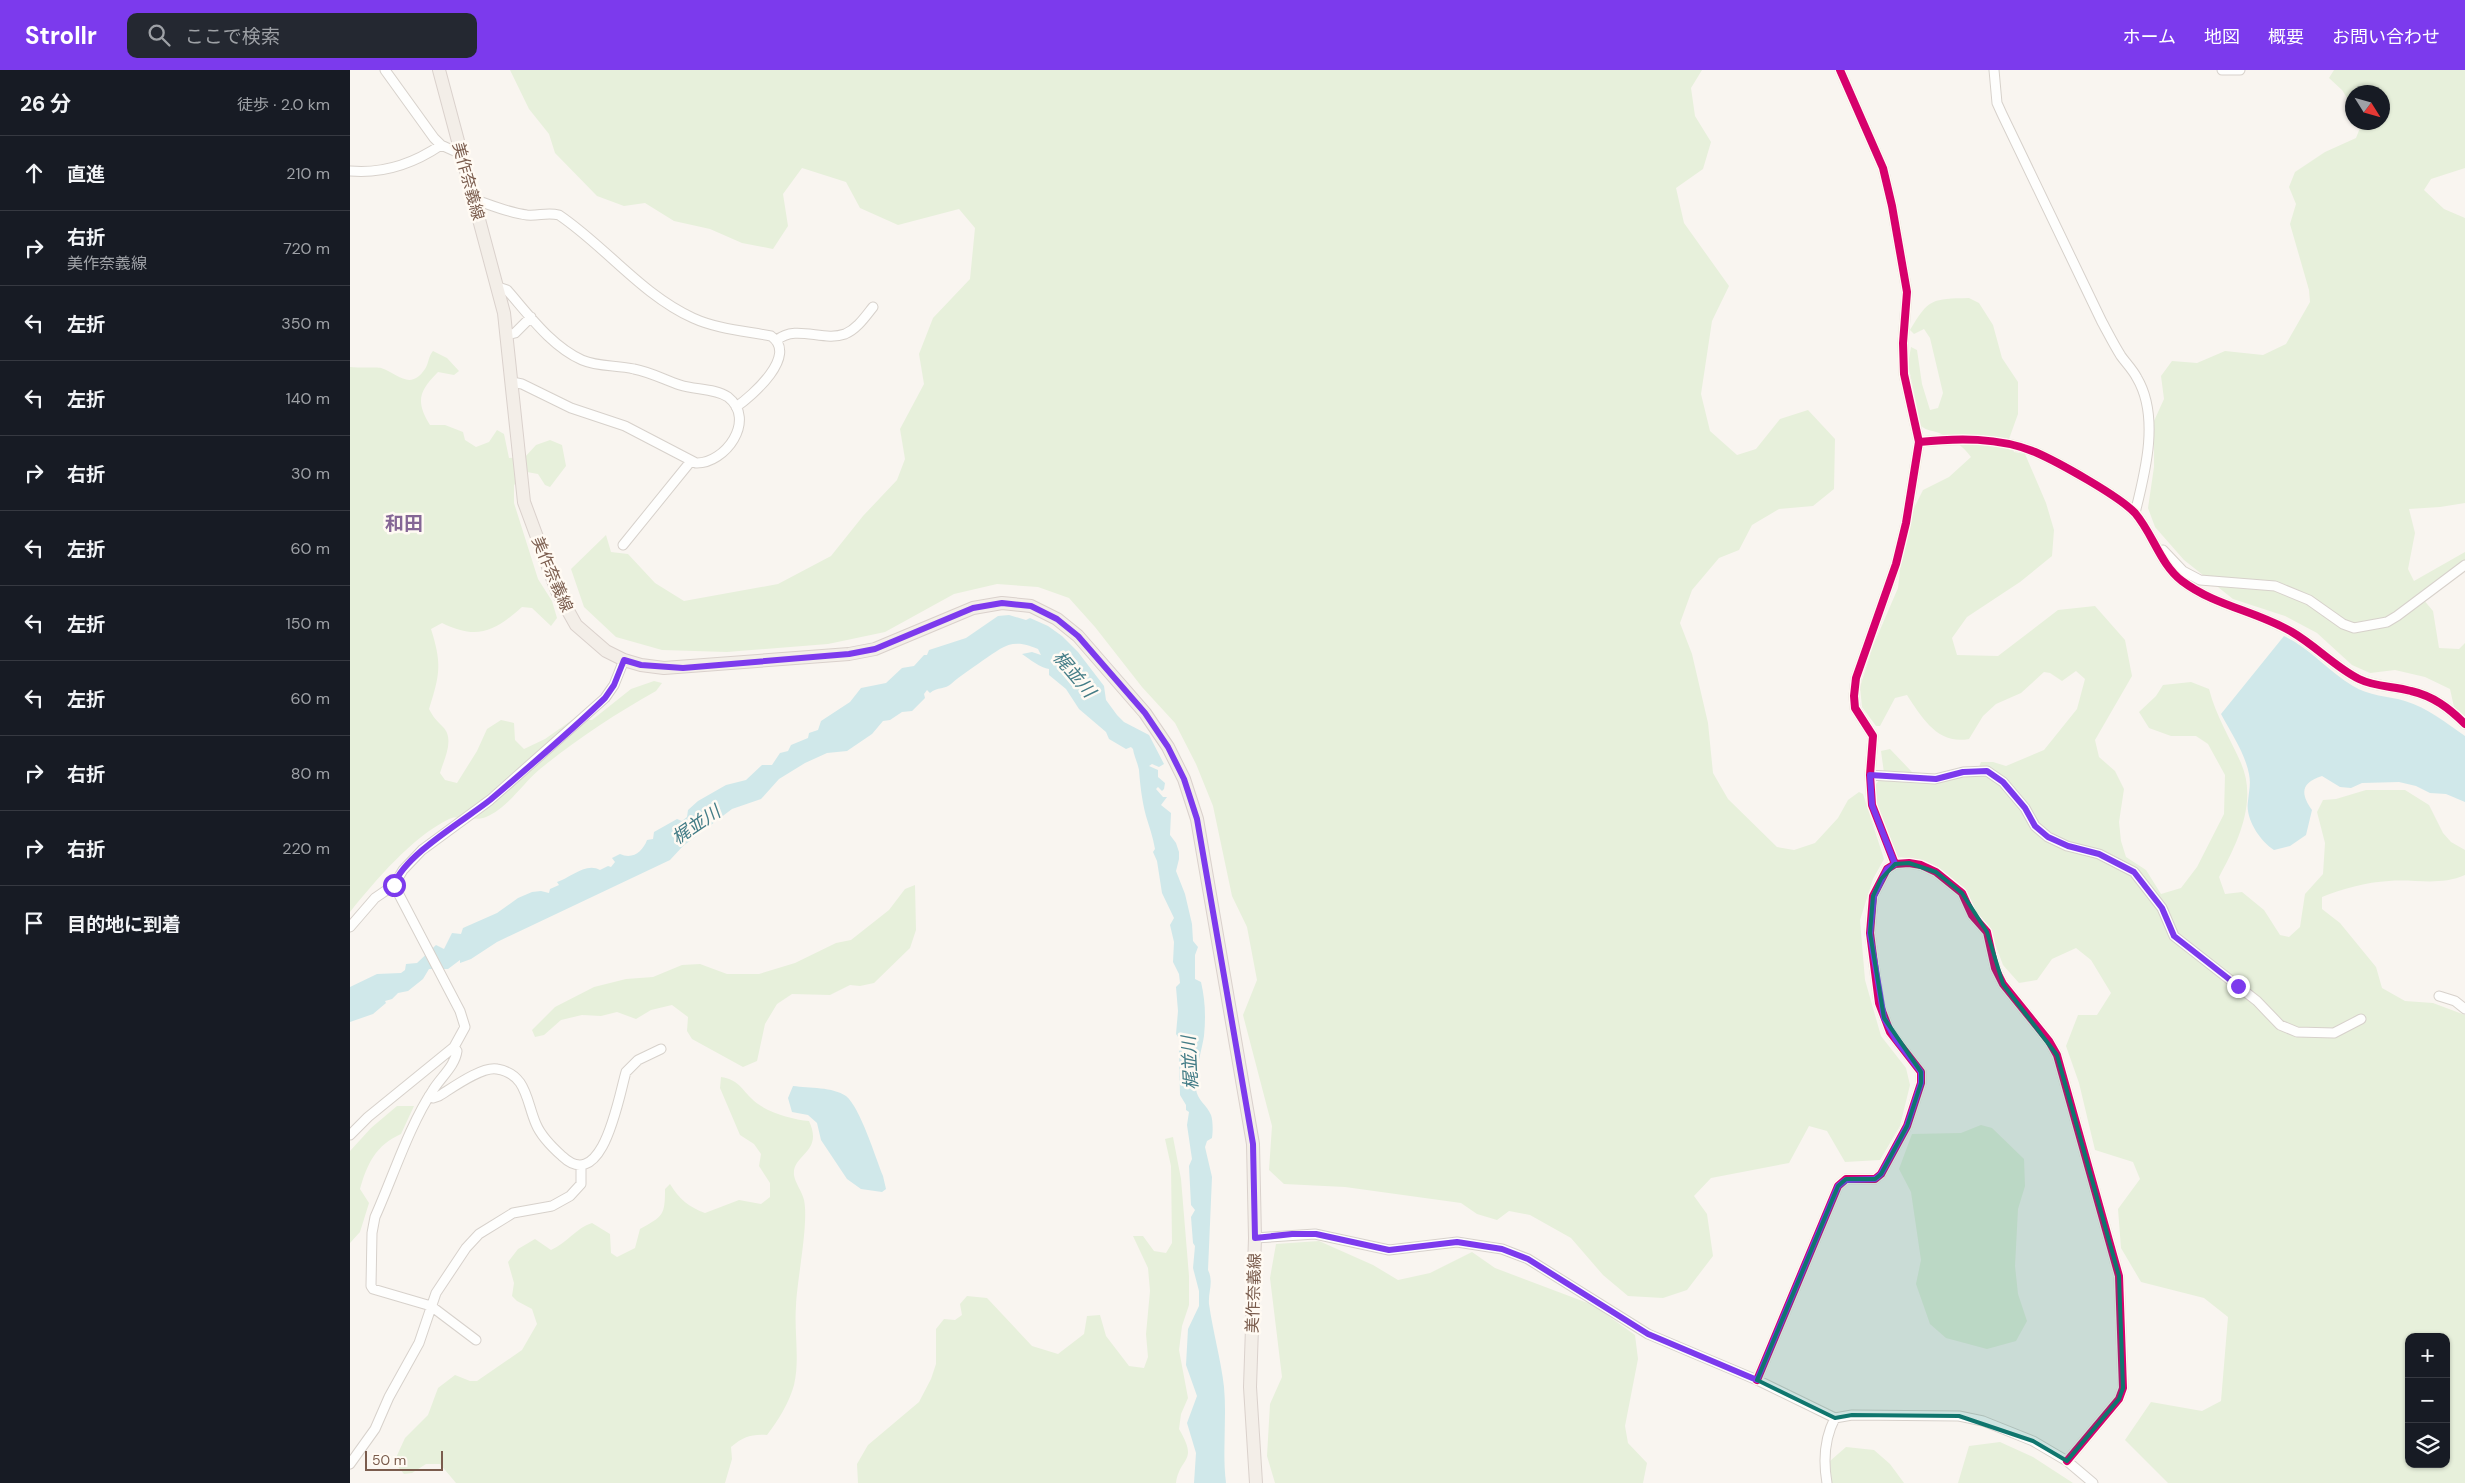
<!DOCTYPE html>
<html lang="ja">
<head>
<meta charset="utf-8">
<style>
  body { margin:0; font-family:"DM Sans","Noto Sans JP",sans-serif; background:#242831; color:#f1f3f6 }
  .controls { position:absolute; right:15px; bottom:15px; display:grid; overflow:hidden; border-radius:10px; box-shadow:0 1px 4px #0004 }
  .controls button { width:45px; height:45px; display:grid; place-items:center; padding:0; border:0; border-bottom:1px solid #363941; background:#171b24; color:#f1f3f6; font:25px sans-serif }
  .compass { position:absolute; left:1995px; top:15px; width:45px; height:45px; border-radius:50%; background:#171b24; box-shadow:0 1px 4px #0004; rotate:127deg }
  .scale { position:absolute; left:15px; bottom:12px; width:78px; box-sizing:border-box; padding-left:5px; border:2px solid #7a5c4d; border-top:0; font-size:14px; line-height:18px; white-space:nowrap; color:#7a5c4d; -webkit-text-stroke:4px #fffaf3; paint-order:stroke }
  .stop { position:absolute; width:15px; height:15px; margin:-11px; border:4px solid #7c3aed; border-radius:50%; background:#fff }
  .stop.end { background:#7c3aed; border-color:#fff; box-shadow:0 1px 5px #0008 }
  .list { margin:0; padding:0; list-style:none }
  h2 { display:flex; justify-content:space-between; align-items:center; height:65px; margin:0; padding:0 20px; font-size:21px }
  h2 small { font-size:16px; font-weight:400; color:#9ea1a6 }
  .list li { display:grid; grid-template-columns:32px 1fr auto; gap:15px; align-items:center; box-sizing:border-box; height:75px; padding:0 20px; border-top:1px solid #363941 }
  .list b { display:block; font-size:19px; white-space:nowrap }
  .list p { margin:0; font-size:16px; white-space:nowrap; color:#9ea1a6 }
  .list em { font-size:16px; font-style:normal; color:#9ea1a6 }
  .icon { flex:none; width:28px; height:28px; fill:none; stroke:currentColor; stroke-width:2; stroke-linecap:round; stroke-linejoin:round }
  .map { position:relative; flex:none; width:2115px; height:1413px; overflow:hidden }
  header { display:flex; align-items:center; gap:30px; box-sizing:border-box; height:70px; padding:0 25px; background:#7c3aed; color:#fff }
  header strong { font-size:24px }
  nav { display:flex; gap:28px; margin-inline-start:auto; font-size:18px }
  .search { width:350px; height:45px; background:#242831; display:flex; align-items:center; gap:12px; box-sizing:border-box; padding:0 18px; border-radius:10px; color:#9ea1a6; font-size:19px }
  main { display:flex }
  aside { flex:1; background:#171b24 }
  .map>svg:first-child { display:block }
  .green { fill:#e7f0db; fill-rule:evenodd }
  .water { fill:#d0e8ea }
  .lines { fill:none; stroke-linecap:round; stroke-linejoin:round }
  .street-casing { stroke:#d7d1cb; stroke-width:11 }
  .primary-casing { stroke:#dad1cc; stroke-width:14 }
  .street { stroke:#fefefd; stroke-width:9 }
  .primary { stroke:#f3eee8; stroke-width:12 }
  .cycleway-casing { stroke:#fffaf3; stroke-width:11 }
  .cycleway { stroke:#d6006c; stroke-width:8 }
  .route { stroke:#7c3aed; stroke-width:6 }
  .marked { fill:#0f766e; fill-opacity:0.2; stroke:#0f766e; stroke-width:4; stroke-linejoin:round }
  .labels { text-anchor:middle; stroke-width:5; stroke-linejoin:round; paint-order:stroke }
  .street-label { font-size:16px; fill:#7a5c4d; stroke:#fffaf3 }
  .water-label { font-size:18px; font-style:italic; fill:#437c86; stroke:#fffaf3 }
  .quarter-label { font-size:19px; font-weight:bold; fill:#846695; stroke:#fffaf3 }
</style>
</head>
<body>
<header>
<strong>Strollr</strong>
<div class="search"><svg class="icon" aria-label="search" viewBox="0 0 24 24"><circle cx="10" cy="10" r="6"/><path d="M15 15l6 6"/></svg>ここで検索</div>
<nav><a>ホーム</a><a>地図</a><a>概要</a><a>お問い合わせ</a></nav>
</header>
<main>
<aside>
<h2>26 分<small>徒歩 · 2.0 km</small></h2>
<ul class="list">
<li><svg class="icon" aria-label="ahead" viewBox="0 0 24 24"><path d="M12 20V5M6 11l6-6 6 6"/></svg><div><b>直進</b></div><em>210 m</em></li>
<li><svg class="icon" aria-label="right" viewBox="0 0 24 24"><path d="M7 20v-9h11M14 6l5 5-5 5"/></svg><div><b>右折</b><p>美作奈義線</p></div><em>720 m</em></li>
<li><svg class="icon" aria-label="left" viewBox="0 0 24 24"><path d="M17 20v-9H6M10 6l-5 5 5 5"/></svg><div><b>左折</b></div><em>350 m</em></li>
<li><svg class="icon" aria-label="left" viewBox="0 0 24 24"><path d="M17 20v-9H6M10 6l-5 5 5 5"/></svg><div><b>左折</b></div><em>140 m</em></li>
<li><svg class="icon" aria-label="right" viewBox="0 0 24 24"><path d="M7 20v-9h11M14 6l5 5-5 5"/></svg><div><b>右折</b></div><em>30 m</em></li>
<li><svg class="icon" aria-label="left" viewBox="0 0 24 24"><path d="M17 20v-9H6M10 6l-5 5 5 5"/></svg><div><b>左折</b></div><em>60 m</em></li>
<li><svg class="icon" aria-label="left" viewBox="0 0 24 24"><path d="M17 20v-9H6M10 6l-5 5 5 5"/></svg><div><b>左折</b></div><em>150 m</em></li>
<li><svg class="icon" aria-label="left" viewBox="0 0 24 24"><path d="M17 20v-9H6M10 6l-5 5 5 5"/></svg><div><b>左折</b></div><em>60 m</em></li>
<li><svg class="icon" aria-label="right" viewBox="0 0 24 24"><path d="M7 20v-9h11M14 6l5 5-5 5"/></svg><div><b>右折</b></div><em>80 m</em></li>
<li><svg class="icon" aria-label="right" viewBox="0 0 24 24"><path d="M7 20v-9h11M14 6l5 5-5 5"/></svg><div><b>右折</b></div><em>220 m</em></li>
<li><svg class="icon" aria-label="arrive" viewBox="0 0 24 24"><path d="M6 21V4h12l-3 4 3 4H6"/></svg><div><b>目的地に到着</b></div></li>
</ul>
</aside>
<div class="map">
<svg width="2115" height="1413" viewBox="0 0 2115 1413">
  <rect width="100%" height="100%" fill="#f9f5f0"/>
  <path class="green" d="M160,0H1352L1341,18L1345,46L1361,72L1353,99L1326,118L1334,153L1379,216L1362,251L1351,324L1360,361L1387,385L1406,379L1430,349L1458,340L1485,369L1484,419L1463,436L1429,439L1402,455L1389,480L1369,488L1342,520L1330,553L1342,584L1358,653L1363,703L1378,729L1427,777L1444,780L1465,773L1488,748L1498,730L1509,722L1513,724L1534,789L1523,809L1510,850L1515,910L1531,966L1556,998L1560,1015L1550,1056L1530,1090L1495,1092L1477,1061L1459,1056L1439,1093L1361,1108L1344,1126L1357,1144L1363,1186L1337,1220L1313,1228L1278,1226L1253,1205L1221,1168L1180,1145L1159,1141L1147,1150L1127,1144L1111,1133L995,1117L934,1114L919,1100L922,1056L893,945L907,910L897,857L882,826L863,736L846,694L825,653L792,617L745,557L719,528L688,517L647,514L604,524L535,562L478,574L377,582L312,580L266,567L234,537L221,499L256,465L261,482L278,484L305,513L334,531L428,514L481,486L513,446L547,410L555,389L550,359L574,314L569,284L583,248L620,209L625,158L609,139L548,155L510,138L496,112L452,98L433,124L438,156L423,179L392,173L360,159L324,151L295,133L274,136L247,126L205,83L199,64L179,39Z
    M1984,0H2115V98L2081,109L2074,120L2094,139L2115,148V433L2090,437L2059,439L2065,463L2058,499L2064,511L2115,482V493L2073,529L2083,541L2089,578L2109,579L2115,573V648L2104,637L2100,619L2075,607L2045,600L2020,603L2002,595L1967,563L1935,546L1883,529L1834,490L1805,457L1798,438L1804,397V351L1814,329L1811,306L1822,291L1847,293L1875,281L1913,285L1936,274L1960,232L1959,220L1940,154L1946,134L1939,117L1945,102L1975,82L2006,68L2012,53L2032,52V22H2002V36L1992,20L1979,8Z
    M1619,228L1629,233L1643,255L1652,288L1668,312V344L1659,369L1664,382L1675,384L1696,433L1704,460L1702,486L1670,512L1617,547L1602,568L1607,585L1648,586L1708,540L1745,536L1775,570L1782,606L1745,670L1749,687L1765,701L1774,719L1769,752L1771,771L1776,787L1796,800L1811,824L1831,818L1847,797L1874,744L1875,705L1858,674L1846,666H1821L1799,658L1789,642L1806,626L1813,615L1841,612L1859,619C1866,646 1880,668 1891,693C1908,732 1887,774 1869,807L1875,824L1892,822L1914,840L1930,865L1939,867L1950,857L1955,824L1973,804L1975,773L1967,742L1973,730L1986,729L2016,720H2055L2079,735L2093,763L2101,772L2115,780V805C2090,816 2066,809 2039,811C2016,812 1992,819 1972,827V839L1990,853L2026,897L2032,918L2055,931L2083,933L2115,945V1413H1818L1775,1370L1801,1332L1852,1341L1871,1331L1878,1247L1854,1228L1791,1212L1771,1178L1768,1139L1790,1109L1783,1092L1745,1080L1729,1013L1716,976L1728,945H1747L1761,923L1741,890L1726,878L1702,889L1687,910L1669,913L1653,895L1638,855L1621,837L1611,817L1594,802L1562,788L1546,787L1522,720L1534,703L1531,681L1540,679L1562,702L1579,712L1625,706L1631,692H1643L1656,696L1694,680L1727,639L1735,609L1726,601L1712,611L1700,603L1694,602L1671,623L1646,634L1633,646L1619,669C1588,675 1572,648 1557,625L1545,628L1530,656H1526L1512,637L1510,617L1523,576L1548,518L1551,491L1564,438L1573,420L1599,407L1621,387C1613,376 1602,368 1589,363C1581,360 1577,361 1571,356L1558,294L1561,277L1567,280L1572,314L1580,340L1588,338L1593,323L1580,268L1574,259L1564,264L1560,260C1579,228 1582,229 1619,228ZM2059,1267H2096V1394H2059Z
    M83,281L97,288L109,301L104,305L88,302C68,322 66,332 80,355H95L113,362L115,370L126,377L139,372L147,360L154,364L159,388L175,387L186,375L200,370L212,375L216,396L200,417L195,415L188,404L177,402L164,415V433L188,509L202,531L207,548L201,556L182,538L172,537C144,562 127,570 92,553L81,559C92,594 90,604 79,639C83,647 87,651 93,657C105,669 94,689 90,703L95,710L107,713L127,681L137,659L151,650L164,653L165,670L174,679L195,669L222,650H242L281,619L304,611L312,613L306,621C265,644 227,669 190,699C173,713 157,739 136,747C125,752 110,744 99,749C62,767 25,811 0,842V297C8,298 27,297 31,298C49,304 60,321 75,299C79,293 78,287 83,281Z
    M565,815L566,860L560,878L524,913L510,916L500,915L480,925L442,924L427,934L415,954L407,991L393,997L342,969L337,961L338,947L322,935L301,940L286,949L267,942L251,946L232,945L211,950L194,965L185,967L182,960L205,937L244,917L276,909L303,907L332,895L350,894L377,904H409L445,893L486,873L501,870L539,840L555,819Z
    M371,1007C388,1010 390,1017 401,1028C414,1042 441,1049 459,1051C474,1083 442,1084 444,1105C445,1113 452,1121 454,1130C459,1153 447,1209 446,1236C444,1261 450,1290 444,1315C439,1333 428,1351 417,1365C401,1364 393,1367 381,1377L382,1389L375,1413H106L90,1394H76L62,1403L54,1404L44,1392L55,1368L78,1345L88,1318L105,1305L120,1311H127L172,1280L187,1254L182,1239L167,1231L162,1226L164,1213L158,1192L168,1179L185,1169L201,1180C217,1173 226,1158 242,1153L260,1164L261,1183L267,1187L285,1178L290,1159C313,1146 315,1146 315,1119L320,1114C329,1129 339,1137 355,1143L389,1130L411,1134L420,1127V1113L409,1096L411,1084L404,1074L390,1065L370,1018Z
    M47,1036H64L51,1064C26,1075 17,1094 10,1119L19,1133L10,1162L0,1173V1081L21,1058Z
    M1631,1055L1642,1058L1674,1089L1675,1116L1668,1139L1665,1196L1668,1224L1677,1251L1666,1271L1637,1279L1596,1268L1580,1254L1566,1214L1571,1190L1561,1122L1549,1099L1562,1064L1611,1063Z
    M823,1067L831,1109L839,1206V1235L832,1256L829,1280L838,1328L831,1344L829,1359C849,1393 830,1386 826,1413H508L507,1394L518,1375L569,1332L581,1309L586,1294V1259L594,1249L605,1250L612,1245L610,1234L617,1226L637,1228L682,1276L708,1284L734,1264L737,1246L750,1245L756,1266L779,1296L794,1298L798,1287L796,1264L800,1221L798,1198L783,1166H793L804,1181L816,1183L822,1173L821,1096L815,1069Z
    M969,1171L1023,1195L1048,1210L1080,1203L1122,1182L1145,1198L1243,1235L1285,1265L1288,1289L1275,1356L1278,1373L1297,1393L1293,1413H925L917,1386L920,1334L932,1307L920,1208L926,1174Z
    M1650,1372L1683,1387L1723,1413H1608L1619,1376Z
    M1496,1377L1524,1380L1540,1394L1554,1413H1482L1480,1391Z"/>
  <path class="water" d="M659,545L676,550L680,548L698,556L712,566L728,582L754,616L756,630L767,645L774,652L799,665L814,694L809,697L802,694L799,696L808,700V707L815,713L814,719L812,721L808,717L806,719L813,727H817L811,735L821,743L820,765L826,773L829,782V789L826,801L835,824L842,854L843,871L848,877L845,885V909L851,912C855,929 856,946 854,966C851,984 845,1000 846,1019C847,1030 857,1035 861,1045C863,1051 863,1061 862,1068L857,1071L855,1077L862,1107L858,1200C864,1212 858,1222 859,1234C863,1262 871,1290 874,1317C877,1349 872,1381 876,1413H844L846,1383L837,1353L847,1326L836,1295L838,1259L849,1236V1221L843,1198L845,1176L843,1173L841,1147L845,1140L841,1135L839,1096L842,1089L837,1055L839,1042L836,1040V1035L830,1025L829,981L835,977L834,968L828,967L826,964L828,941L826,917L830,913L829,904L823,892L824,872L820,855L824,848L812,823L807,791L803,782L805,779C803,767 799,756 796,746C792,731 790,714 789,700C788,694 784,686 783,679L781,677L776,679L759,669L756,662L729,639L716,619L699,605V599C691,598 679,589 672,584L682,582L691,585L688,579C661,567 653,577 632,591C621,599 611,605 601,614C596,619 587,617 580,623L577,620L574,624L575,628L562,641L552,642L540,650L533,651L522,664L497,681L477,683L455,693L429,709L411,729L382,739L333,776L320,790L147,872L121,889L110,893V890L98,899H79L73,909L58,921L48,923L42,929L35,931L36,933L23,944L0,952V917L27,904L51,903L55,900L56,894L67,893L86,875L94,879L102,863L111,864L113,858L147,843L168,828L182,822L191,821L199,823L200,819L209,815L207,812C220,808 236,792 250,800L258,796L261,797L265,792L262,788L270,784C283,790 293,781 297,770L303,769L304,762L327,749L332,751L337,747L338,740L348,731L376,715L396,710L412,695H422L430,683L438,681L441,675L458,668L459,663L468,660L471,651L500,632L511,618L536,613L552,598L564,596L574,585H577L579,580L616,568L648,546Z
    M1934,566C1960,578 1979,602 2003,616C2018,626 2039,626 2055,631C2078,638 2096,653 2115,666V732L2096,724L2080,723L2066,716L2049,712L2012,713L2001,718L1990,717L1972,706C1951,713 1950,723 1962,740L1956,765L1940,776L1924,780C1910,771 1895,749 1898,731C1899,721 1901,714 1899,704C1895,683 1881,663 1871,644Z
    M443,1016C459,1018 483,1017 496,1026C510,1037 526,1089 533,1106L536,1119L532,1122L511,1119L497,1109L471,1070L467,1053L458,1045L442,1042L438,1028Z"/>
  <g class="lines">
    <defs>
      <path id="street" d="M35,0L84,68L91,75L111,84
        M1490,0L1533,98L1542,136L1557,222L1553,273L1554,304L1569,372L1556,453L1546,494L1506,608L1504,626L1505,638L1523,666L1520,705L1522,735L1545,794
        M1644,0L1647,33L1652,44L1752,252C1758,263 1764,275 1771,286C1776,293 1783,300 1787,308C1810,347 1795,403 1785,443
        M1872,0H1890
        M0,101C34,104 63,94 91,75
        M123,129C141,135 159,143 177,145C189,146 197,142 209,145C255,176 292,225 343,248C367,259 395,261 421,266C449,285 402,326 386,337
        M148,217L157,220C179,245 201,276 232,290C248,297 267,295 284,299C300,302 315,310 330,315C345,320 365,318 378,327C407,350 375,394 346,393L275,356L221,338L172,314L162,312
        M157,265L165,263L181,247
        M427,270C446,254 473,272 495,264C507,259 515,247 523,237
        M1569,372C1607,368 1649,367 1685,382C1708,392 1769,426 1785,443C1803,464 1810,494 1832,511C1865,536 1906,541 1942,562C1966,576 1985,597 2009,609C2025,617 2044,616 2061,621C2083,626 2099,638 2115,654
        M273,475L341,391
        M1813,480L1833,501L1850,510L1925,516L1959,530L1993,554L2004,558L2037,552L2047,546L2115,495
        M1520,705L1585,709L1613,702L1637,701L1653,712L1675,738L1685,756L1698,767L1717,776L1749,784L1784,802L1812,838L1824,866L1907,931L1930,955L1947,962L1984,963L2011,949
        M0,857L25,828L44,815L53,800L72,780L140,730L255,628L264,615L274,590
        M2089,926L2105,931L2115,939
        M104,977L107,981C105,996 91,1007 83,1020C59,1056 43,1107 25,1147L22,1163L21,1216L23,1219L81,1236L126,1270
        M79,1026L83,1028L89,1026C102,1018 132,996 147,999C177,1004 176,1031 186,1054C191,1066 203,1078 212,1086C253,1125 269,1025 276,1002L288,990L311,979
        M0,1065L18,1047L104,977L115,957L110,941L44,815
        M905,1168L965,1164L1039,1180L1107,1172L1152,1179L1178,1189L1298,1264L1407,1310L1485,1348L1502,1345L1609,1346L1633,1351L1683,1371L1717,1391L1743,1413
        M1407,1310L1488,1116L1496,1109H1525L1531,1104L1557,1056L1571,1013V1002L1540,962L1529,933L1520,863L1523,826L1537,799L1545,794L1559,793L1571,795L1586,802L1612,823L1622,845L1637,862L1645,898L1653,914L1699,971L1707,985L1769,1206L1773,1318L1769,1329L1717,1391
        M0,1394L25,1359L39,1327L69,1273L86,1223L116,1178L129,1164L163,1143L202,1136L220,1126L231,1114V1096
        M1477,1413C1473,1390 1474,1369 1485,1348"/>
      <path id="primary" d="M89,0L154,243L174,432L207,521L226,555L256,581L274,590L291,595L314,598L499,584L525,579L623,538L652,533L681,536L707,549L728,566L795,643L818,677L834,709L847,749L903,1074L905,1168L900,1317L906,1413"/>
    </defs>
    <use href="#street" class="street-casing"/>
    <use href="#primary" class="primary-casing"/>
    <use href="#street" class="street"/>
    <use href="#primary" class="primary"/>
    <defs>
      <path id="cycleway" d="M1490,0L1533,98L1542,136L1557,222L1553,273L1554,304L1569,372L1556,453L1546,494L1506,608L1504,626L1505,638L1523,666L1520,705L1522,735L1545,794
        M1569,372C1607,368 1649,367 1685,382C1708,392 1769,426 1785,443C1803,464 1810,494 1832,511C1865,536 1906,541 1942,562C1966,576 1985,597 2009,609C2025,617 2044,616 2061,621C2083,626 2099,638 2115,654
        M1407,1310L1488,1116L1496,1109H1525L1531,1104L1557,1056L1571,1013V1002L1540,962L1529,933L1520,863L1523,826L1537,799L1545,794L1559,793L1571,795L1586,802L1612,823L1622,845L1637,862L1645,898L1653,914L1699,971L1707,985L1769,1206L1773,1318L1769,1329L1717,1391"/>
    </defs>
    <use href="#cycleway" class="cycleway-casing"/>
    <use href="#cycleway" class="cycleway"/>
  </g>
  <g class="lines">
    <path class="route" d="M44,815C54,785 115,750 140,730C179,697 218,664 255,628L264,615L274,590L291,595L333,598L499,584L525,579L623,538L652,533L681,536L707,549L728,566L795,643L818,677L834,709L847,749L903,1074L905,1168L942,1164H966L1039,1180L1107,1172L1152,1179L1178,1189L1298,1264L1407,1310L1488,1116L1496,1110L1525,1109L1531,1104L1557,1056L1571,1013V1002L1546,970L1534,948L1520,864L1524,826L1537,799L1545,794L1522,735L1520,705L1586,709L1613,702L1637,701L1653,712L1675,738L1685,756L1698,767L1718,776L1749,784L1784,802L1812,838L1824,866L1888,916"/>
  </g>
  <path class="marked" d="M1559,793L1586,802L1612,823L1637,862L1653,914L1707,985L1769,1206L1773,1318L1769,1329L1717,1391L1683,1371L1609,1346L1502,1345L1485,1348L1407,1310L1488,1116L1496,1109H1525L1531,1104L1557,1056L1571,1013V1002L1534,948L1520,863L1523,826L1531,809L1545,794Z"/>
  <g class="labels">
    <g class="street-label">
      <text transform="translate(119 111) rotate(75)" y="6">美作奈義線</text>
      <text transform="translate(203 504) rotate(67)" y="6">美作奈義線</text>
      <text transform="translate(903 1223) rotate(-88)" y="6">美作奈義線</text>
    </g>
    <g class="water-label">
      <text transform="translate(724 604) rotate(50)" y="6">梶並川</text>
      <text transform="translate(346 755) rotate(-34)" y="6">梶並川</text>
      <text transform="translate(840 993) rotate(-93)" y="6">梶並川</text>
    </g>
    <g class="quarter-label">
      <text x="54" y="460">和田</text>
    </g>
  </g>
</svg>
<div class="controls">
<button>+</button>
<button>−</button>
<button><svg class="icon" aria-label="layers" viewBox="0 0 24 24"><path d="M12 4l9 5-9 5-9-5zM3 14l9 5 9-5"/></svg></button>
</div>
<svg class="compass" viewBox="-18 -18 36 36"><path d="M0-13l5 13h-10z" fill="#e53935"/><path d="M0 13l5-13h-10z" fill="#9ea1a6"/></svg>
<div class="scale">50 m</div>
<div class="stop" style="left:44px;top:815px"></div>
<div class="stop end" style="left:1888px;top:916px"></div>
</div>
</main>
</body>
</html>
